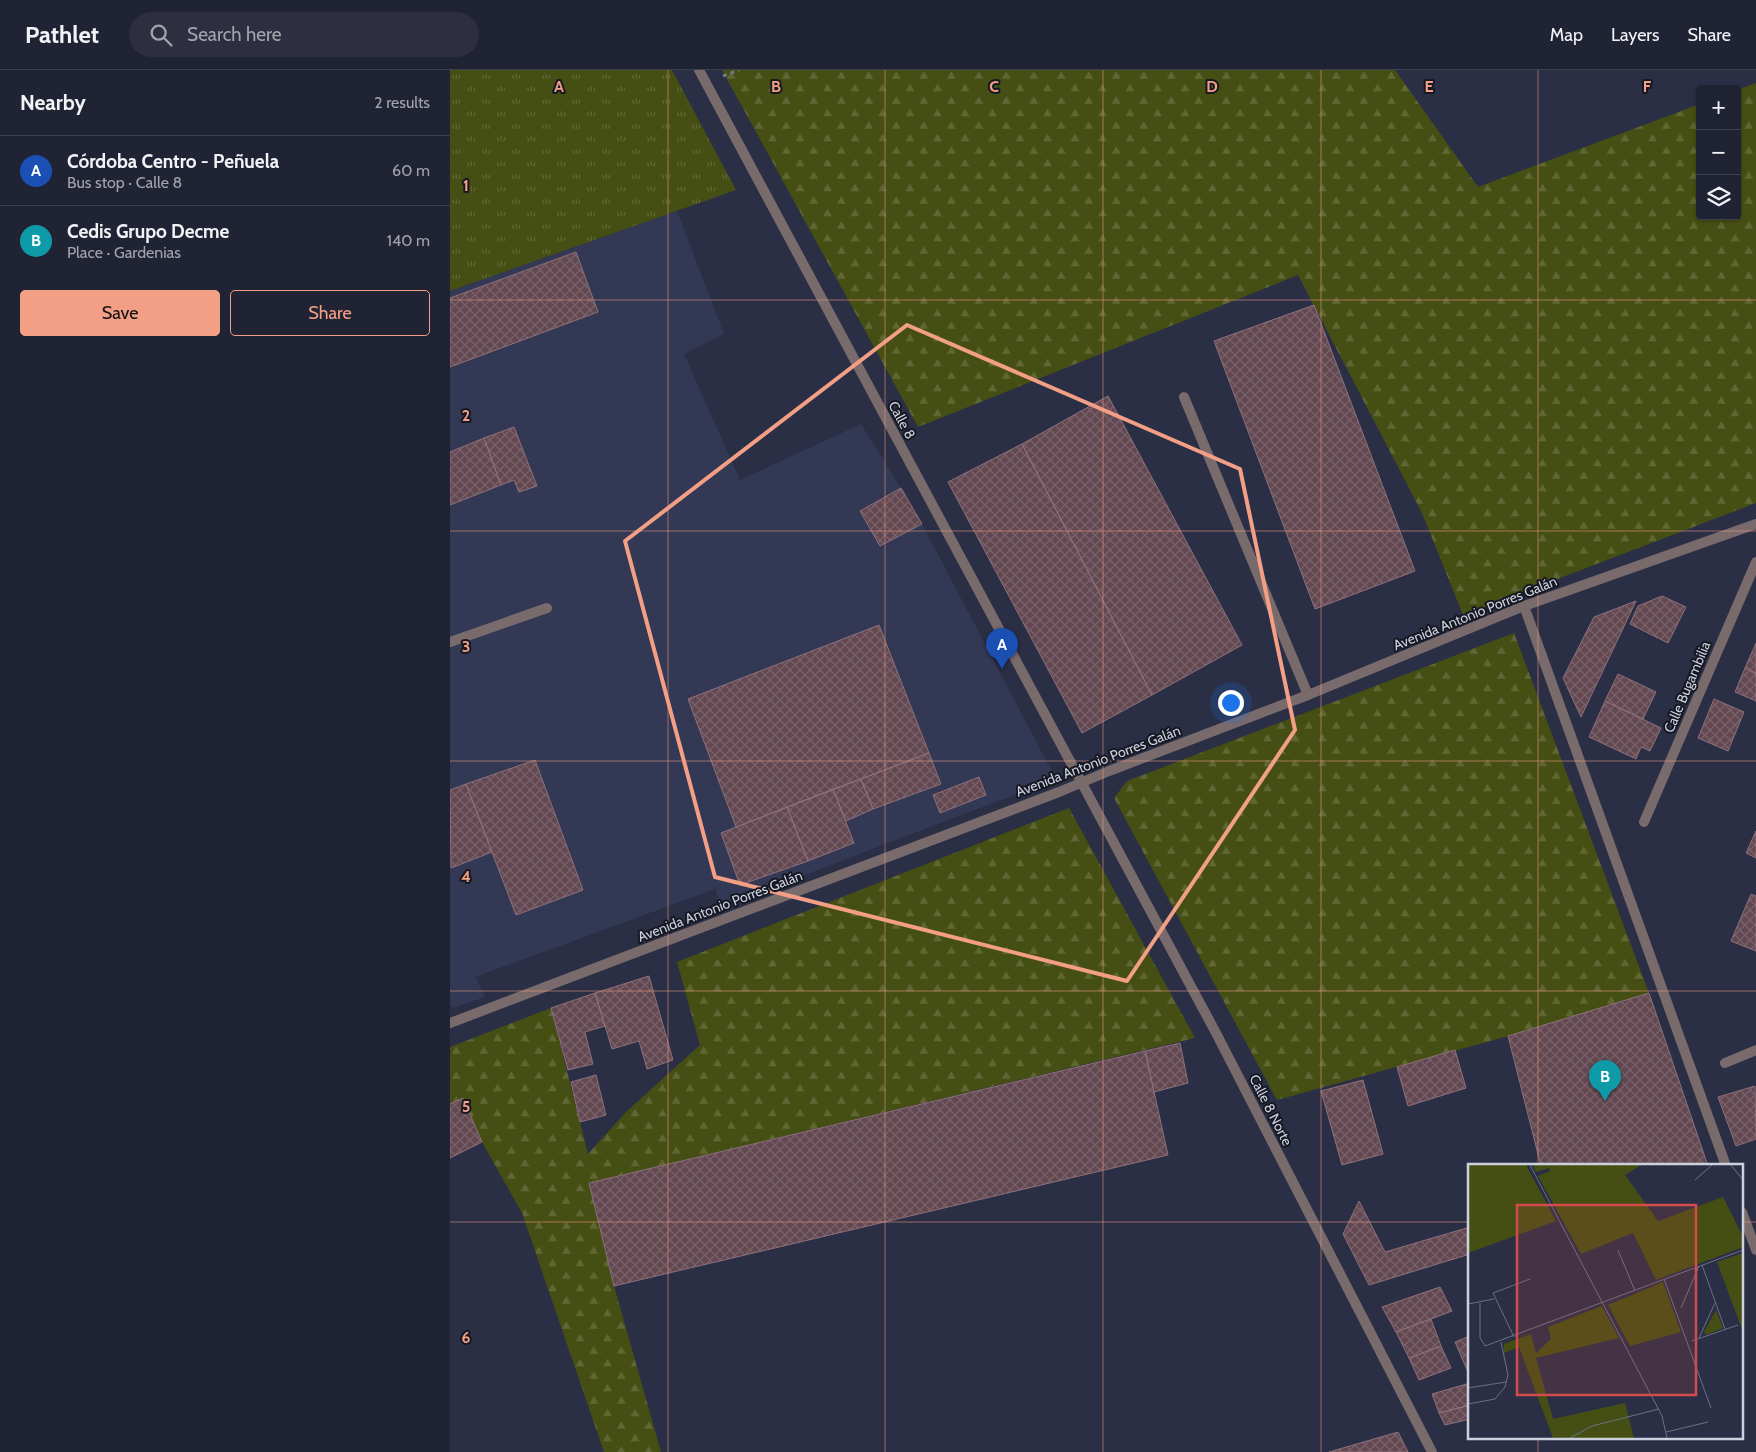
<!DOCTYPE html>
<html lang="en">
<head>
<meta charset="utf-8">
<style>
  body { margin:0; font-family:Cabin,sans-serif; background:#2d2f40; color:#f1f3f6 }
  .controls { position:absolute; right:15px; top:15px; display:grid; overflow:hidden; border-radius:5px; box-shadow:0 1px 4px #0004 }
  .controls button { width:45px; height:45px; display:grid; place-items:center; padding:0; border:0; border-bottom:1px solid #3d404f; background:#202334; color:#f1f3f6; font:25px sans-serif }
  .you { position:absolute; left:780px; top:632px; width:18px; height:18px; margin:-12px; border:4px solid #fff; border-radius:50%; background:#1a73e8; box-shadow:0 0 0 8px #1a73e833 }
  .badge { display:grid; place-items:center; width:32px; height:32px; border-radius:50%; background:#f39f85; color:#fff; font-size:16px; font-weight:700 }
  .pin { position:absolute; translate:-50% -41px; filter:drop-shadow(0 1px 2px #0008) }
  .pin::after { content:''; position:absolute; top:26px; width:18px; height:15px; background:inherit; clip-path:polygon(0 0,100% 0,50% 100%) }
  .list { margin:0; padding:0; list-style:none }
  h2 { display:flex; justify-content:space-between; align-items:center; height:65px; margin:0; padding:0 20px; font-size:21px }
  h2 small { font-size:16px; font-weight:400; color:#a2a4ac }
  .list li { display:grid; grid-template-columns:32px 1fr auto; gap:15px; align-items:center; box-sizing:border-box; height:70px; padding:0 20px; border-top:1px solid #3d404f }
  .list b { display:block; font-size:19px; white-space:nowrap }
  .list p { margin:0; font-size:16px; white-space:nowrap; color:#a2a4ac }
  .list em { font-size:16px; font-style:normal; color:#a2a4ac }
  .actions { display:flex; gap:10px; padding:15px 20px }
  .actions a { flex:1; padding:11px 0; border:1px solid #f39f85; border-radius:5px; text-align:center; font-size:18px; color:#f39f85 }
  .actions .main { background:#f39f85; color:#111 }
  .icon { flex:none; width:28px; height:28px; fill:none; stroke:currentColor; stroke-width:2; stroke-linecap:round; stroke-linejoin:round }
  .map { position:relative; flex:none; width:1306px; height:1382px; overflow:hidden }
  header { display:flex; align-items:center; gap:30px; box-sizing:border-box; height:70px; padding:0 25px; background:#202334; border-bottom:1px solid #3d404f }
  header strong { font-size:24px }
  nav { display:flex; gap:28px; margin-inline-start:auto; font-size:18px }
  .search { width:350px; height:45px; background:#2d2f40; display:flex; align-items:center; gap:12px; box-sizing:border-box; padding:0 18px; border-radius:28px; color:#a2a4ac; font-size:19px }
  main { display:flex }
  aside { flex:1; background:#202334 }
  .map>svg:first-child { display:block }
  .built { fill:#333855 }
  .grass { fill:url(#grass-tufts) }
  .forest { fill:url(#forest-firs) }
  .building { fill:url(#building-cross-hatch); stroke:#8e707a }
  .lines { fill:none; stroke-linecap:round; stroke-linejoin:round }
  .path { stroke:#74798b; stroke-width:3; stroke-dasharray:4 4; stroke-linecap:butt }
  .lane { stroke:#796b6c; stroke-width:10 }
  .street { stroke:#796b6c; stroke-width:10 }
  .marked { fill:none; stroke:#f39f85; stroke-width:4; stroke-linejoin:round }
  .grid { fill:none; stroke:#f39f85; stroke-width:1; stroke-opacity:0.55 }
  .labels { text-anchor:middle; stroke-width:4; stroke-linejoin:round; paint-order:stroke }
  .street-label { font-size:14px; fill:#cdd1df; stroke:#161822 }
  .inset-road { fill:none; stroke:#6b7083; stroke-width:1 }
  .view { fill:#d44a4d; fill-opacity:0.15; stroke:#d44a4d; stroke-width:2.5 }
  .inset-edge { fill:none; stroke:#cdd1df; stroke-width:2.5 }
  .grid-label { font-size:16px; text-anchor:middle; font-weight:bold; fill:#f39f85; stroke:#161822; stroke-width:4; stroke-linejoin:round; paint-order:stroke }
</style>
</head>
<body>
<header>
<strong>Pathlet</strong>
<div class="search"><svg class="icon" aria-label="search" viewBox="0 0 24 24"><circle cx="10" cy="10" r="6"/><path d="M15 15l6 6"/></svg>Search here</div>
<nav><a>Map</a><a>Layers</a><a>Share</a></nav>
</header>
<main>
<aside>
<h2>Nearby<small>2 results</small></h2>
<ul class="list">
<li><span class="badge" style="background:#1a4fb4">A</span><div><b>Córdoba Centro - Peñuela</b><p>Bus stop · Calle 8</p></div><em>60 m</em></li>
<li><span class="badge" style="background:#0f9aa8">B</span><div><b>Cedis Grupo Decme</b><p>Place · Gardenias</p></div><em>140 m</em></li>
</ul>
<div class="actions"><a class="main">Save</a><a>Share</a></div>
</aside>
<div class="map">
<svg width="1306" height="1382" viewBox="0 0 1306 1382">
  <defs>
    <pattern id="grass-tufts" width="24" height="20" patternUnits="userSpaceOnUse" patternTransform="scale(1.25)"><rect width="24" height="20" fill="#464f13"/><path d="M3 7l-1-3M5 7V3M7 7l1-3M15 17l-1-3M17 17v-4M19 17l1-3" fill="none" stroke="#606735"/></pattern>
    <pattern id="forest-firs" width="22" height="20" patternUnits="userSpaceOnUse" patternTransform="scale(1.25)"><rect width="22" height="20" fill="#464f13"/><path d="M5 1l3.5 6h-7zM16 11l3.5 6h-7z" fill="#606735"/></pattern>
    <pattern id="building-cross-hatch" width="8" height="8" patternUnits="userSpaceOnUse" patternTransform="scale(1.25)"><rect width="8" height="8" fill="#644851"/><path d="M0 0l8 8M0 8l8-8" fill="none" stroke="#79616a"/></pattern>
  </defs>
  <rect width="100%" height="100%" fill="#2a2f45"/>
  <path class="built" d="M227,141L274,264L234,284L290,410L411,354L451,418L472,454L606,709L271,837L265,819L25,907L35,927L3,938L0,936V221Z"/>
  <path class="grass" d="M0,0H222L286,120L0,221Z"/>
  <path class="forest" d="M272,0H945L1028,117L1250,34V146H1287V20L1306,13V433L1013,545L972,443L848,205L468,357Z
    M1064,563L1199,923L1058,966L827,1030L664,728L677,711Z
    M619,738L745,968L139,1113L164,1216L211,1382H154L72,1143L32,1072L13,1028L0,1034V977L101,938L138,1084L176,1042L250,975L227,892Z"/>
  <path class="building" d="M126,182L148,242L0,297V228Z
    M864,235L965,501L865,539L764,271Z
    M658,326L792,575L702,625L572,374Z
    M64,357L87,416L69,422L64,410L51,415L34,368Z
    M34,368L51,415L0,435V382Z
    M572,374L702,625L632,663L498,412Z
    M451,418L472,454L430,476L410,441Z
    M1212,526L1236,537L1218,573L1180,554L1188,536Z
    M1186,531L1131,647L1113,608L1144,547Z
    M429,555L479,683L286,757L238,629Z
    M1306,573V603L1295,598Z
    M1295,598L1306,603V631L1285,622Z
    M1168,604L1206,622L1193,649L1155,631Z
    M1264,629L1294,642L1278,681L1248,668Z
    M1155,631L1211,658L1200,681L1191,677L1186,689L1139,667Z
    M479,683L491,714L423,739L411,709Z
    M85,690L133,820L66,845L16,714Z
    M529,707L536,725L490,743L483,725Z
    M411,709L423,739L396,751L383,719Z
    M16,714L42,782L1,798L0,720Z
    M383,719L404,773L358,791L337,737Z
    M337,737L358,791L290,815L271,763Z
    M1306,761V788L1296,783Z
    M1301,824L1306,826V881L1281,871Z
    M199,906L223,990L197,999L189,971L162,979L145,923Z
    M145,923L155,956L135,962L143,994L118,1000L101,938Z
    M1199,923L1258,1096H1091L1058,966Z
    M730,973L738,1013L704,1022L695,981Z
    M1005,980L1016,1018L958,1036L947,997Z
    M695,981L718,1085L164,1216L139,1113Z
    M146,1005L156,1045L130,1052L121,1012Z
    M913,1010L933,1084L892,1095L871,1021Z
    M1305,1016L1306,1069L1286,1076L1268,1027Z
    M13,1028L32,1072L0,1088V1034Z
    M909,1131L935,1182L1020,1157V1184L919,1215L893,1164Z
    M990,1217L1002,1241L946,1262L932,1237Z
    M981,1249L991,1276L959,1288L946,1262Z
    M1020,1266V1302H1018L1005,1272Z
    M991,1276L1001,1298L969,1310L959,1288Z
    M1020,1313V1335L989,1343L982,1324Z
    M1020,1335V1349L995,1355L989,1343Z
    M948,1362L958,1382H879Z"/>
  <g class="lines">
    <path class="path" d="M273,6L289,0"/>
    <path class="lane" d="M734,327L858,625
      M0,572L97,538"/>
    <path class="street" d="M249,0L766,963L982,1382
      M1074,536L1276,1096
      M1194,752L1306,492
      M0,953L609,722L659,701L858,625L1074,536L1306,454
      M1275,993L1306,980
      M1292,1142L1306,1180"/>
  </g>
  <path class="marked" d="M457,255L790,399L845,660L677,911L265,807L175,471Z"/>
  <path class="grid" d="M218,0V1382M435,0V1382M653,0V1382M871,0V1382M1088,0V1096M0,230H1306M0,461H1306M0,691H1306M0,921H1306M0,1152H1020M1292,1152H1306M1088,1368V1382"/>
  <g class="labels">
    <g class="street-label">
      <text transform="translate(452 350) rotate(62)" y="5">Calle 8</text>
      <text transform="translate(1025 543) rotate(-22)" y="5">Avenida Antonio Porres Galán</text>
      <text transform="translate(1237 617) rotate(-67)" y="5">Calle Bugambilia</text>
      <text transform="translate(648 691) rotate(-21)" y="5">Avenida Antonio Porres Galán</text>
      <text transform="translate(270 836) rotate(-21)" y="5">Avenida Antonio Porres Galán</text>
      <text transform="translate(821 1040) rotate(63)" y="5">Calle 8 Norte</text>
    </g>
  </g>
  <g transform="translate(1018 1094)">
    <rect width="275" height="275" fill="#2a2f45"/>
    <path d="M0,1H58L88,57L0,89ZM248,146L255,164L238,171L236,168Z" fill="#464f13"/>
    <path d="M65,1H173L157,11L190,57L255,33L275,73V83L188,116L165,69L113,90L70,12L82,7L81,4L68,8ZM275,89V168L249,98ZM195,118L213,168L162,182L140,141ZM134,142L151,174L68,194L85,255L157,239L166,274H85L51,183L36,189V180L63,170L68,189L83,175L80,163Z" fill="#464f13"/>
    <path class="inset-road" d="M62,1L194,252L199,274M263,1L275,16M227,16L244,1M150,86L167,127M234,101L257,165M196,115L243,244M12,139V174L17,182L275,86M0,140L26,135M213,144L231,102M46,173L25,129L62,115M231,174L247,139M224,177L270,161M0,224L38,218M0,240L27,235L37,223L40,211L33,178M198,268L240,258M102,274L124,262L191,245"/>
    <path class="view" d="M49,41H228V231H49Z"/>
    <rect width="275" height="275" class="inset-edge"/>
  </g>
  <g class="grid-label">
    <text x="109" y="22">A</text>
    <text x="326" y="22">B</text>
    <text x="544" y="22">C</text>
    <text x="762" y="22">D</text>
    <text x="979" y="22">E</text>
    <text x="1197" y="22">F</text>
    <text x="16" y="121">1</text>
    <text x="16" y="351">2</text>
    <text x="16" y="582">3</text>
    <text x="16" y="812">4</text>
    <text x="16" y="1042">5</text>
    <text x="16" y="1273">6</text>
  </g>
</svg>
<div class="controls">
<button>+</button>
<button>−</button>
<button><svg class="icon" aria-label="layers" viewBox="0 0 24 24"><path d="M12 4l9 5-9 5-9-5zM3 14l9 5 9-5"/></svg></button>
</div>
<div class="you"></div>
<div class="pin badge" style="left:552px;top:599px;background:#1a4fb4">A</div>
<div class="pin badge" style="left:1155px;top:1031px;background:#0f9aa8">B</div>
</div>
</main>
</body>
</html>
